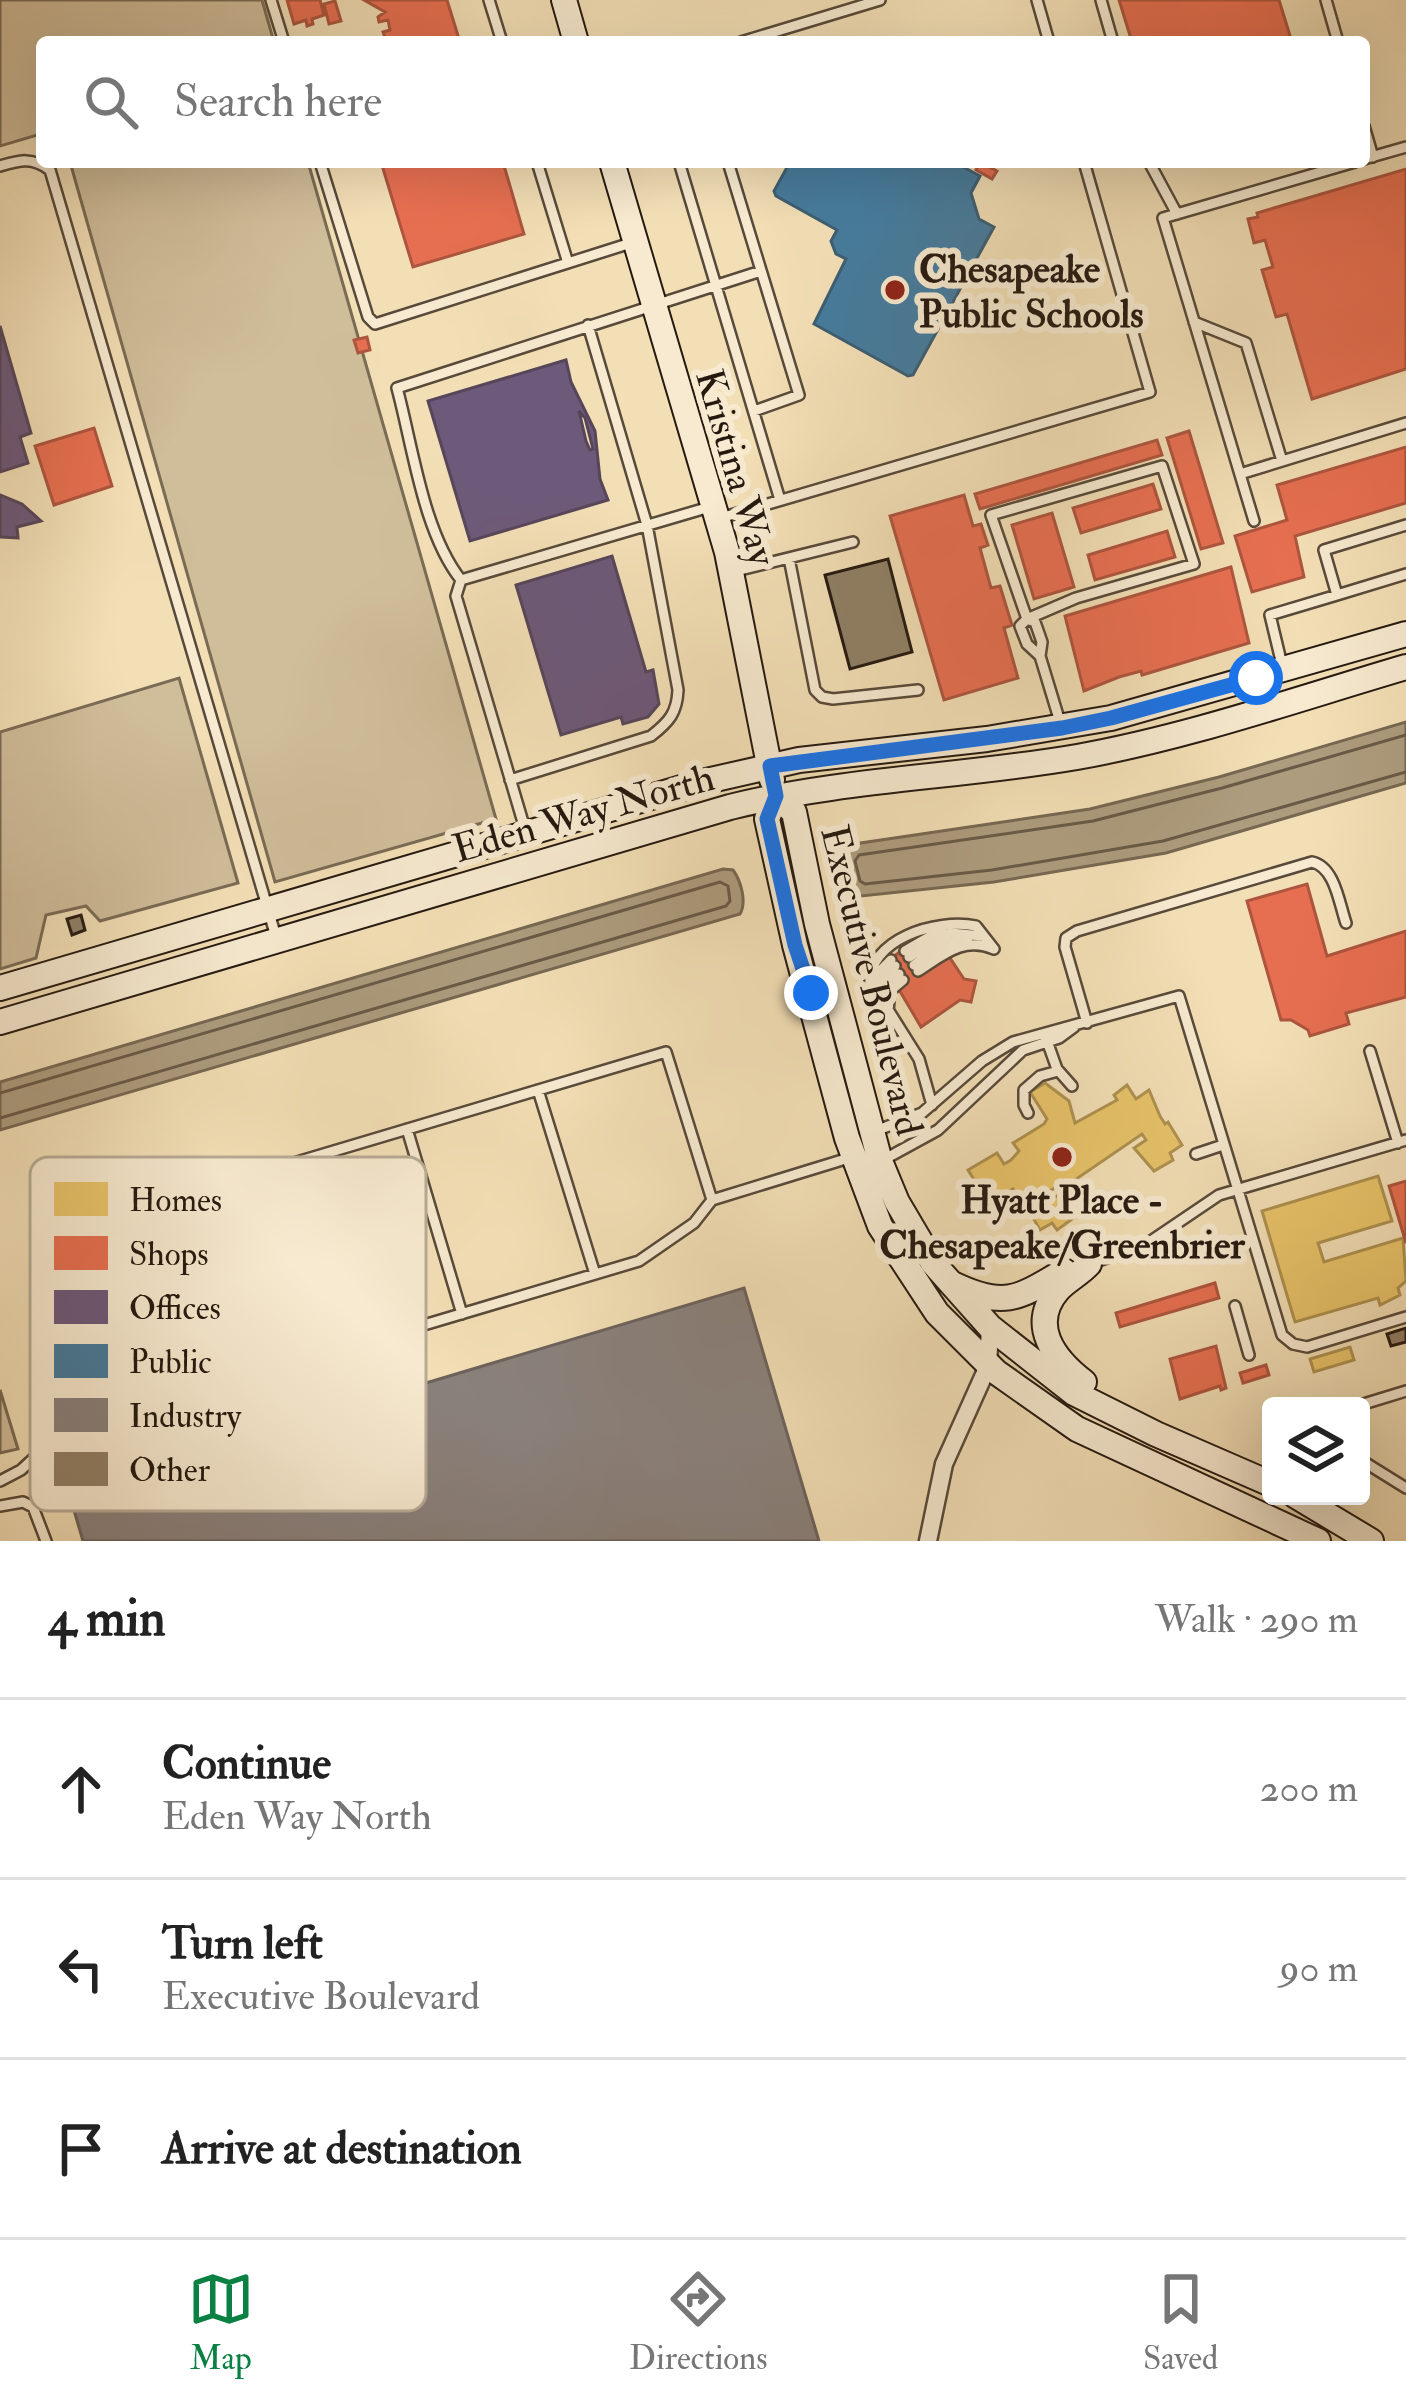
<!DOCTYPE html>
<html lang="en">
<head>
<meta charset="utf-8">
<style>
  body { margin:0; font-family:"IM FELL Double Pica",serif; background:#f6f6f6; color:#222 }
  .controls { position:absolute; right:36px; bottom:36px; display:grid; overflow:hidden; border-radius:12px; box-shadow:0 12px 48px #0002 }
  .controls button { width:108px; height:108px; display:grid; place-items:center; padding:0; border:0; border-bottom:3px solid #e0e0e0; background:#fff; color:#222; font:60px sans-serif }
  .stop { position:absolute; width:36px; height:36px; margin:-27px; border:9px solid #1a73e8; border-radius:50%; background:#fff }
  .stop.end { background:#1a73e8; border-color:#fff; box-shadow:0 3px 12px #0008 }
  .list { margin:0; padding:0; list-style:none }
  h2 { display:flex; justify-content:space-between; align-items:center; height:156px; margin:0; padding:0 48px; font-size:51px }
  h2 small { font-size:39px; font-weight:400; color:#767676 }
  .list li { display:grid; grid-template-columns:78px 1fr auto; gap:36px; align-items:center; box-sizing:border-box; height:180px; padding:0 48px; border-top:3px solid #e0e0e0 }
  .list b { display:block; font-size:45px; white-space:nowrap }
  .list p { margin:0; font-size:39px; white-space:nowrap; color:#767676 }
  .list em { font-size:39px; font-style:normal; color:#767676 }
  .icon { flex:none; width:66px; height:66px; fill:none; stroke:currentColor; stroke-width:2; stroke-linecap:round; stroke-linejoin:round }
  .map { position:relative; flex:none; width:1406px; height:1541px; overflow:hidden }
  .search { position:absolute; background:#fff; box-shadow:0 12px 48px #0002; left:36px; right:36px; top:36px; height:132px; display:flex; align-items:center; gap:30px; box-sizing:border-box; padding:0 42px; border-radius:12px; color:#767676; font-size:45px }
  .sheet { height:696px; background:#fff }
  nav { display:flex; justify-content:space-around; align-items:center; box-sizing:border-box; height:168px; border-top:3px solid #e0e0e0; background:#fff; font-size:33px; color:#767676 }
  nav a { display:grid; justify-items:center; gap:6px }
  nav .on { color:#0b8043 }
  .map>svg:first-child { display:block }
  .green { fill:#d0bd9a; stroke:#7a6b55; stroke-width:3 }
  .water { fill:#ad9c7e; stroke:#776852; stroke-width:3 }
  .homes { fill:#e9c46a; stroke:#ae914f; stroke-width:3 }
  .shops { fill:#e76f51; stroke:#ad553e; stroke-width:3 }
  .offices { fill:#6d597a; stroke:#57465a; stroke-width:3; fill-rule:evenodd }
  .public { fill:#457b9d; stroke:#3b5e73; stroke-width:3 }
  .industry { fill:#8a817c; stroke:#6c625c; stroke-width:3 }
  .lines { fill:none; stroke-linecap:round; stroke-linejoin:round }
  .shore { stroke:#695a47; stroke-width:3 }
  .building { fill:#908066; stroke:#251910; stroke-width:3 }
  .lane-casing { stroke:#584a3a; stroke-width:14 }
  .street-casing { stroke:#584a3a; stroke-width:21 }
  .secondary-casing { stroke:#251910; stroke-width:28 }
  .lane { stroke:#f7ead0; stroke-width:9 }
  .street { stroke:#f7ead0; stroke-width:16 }
  .secondary { stroke:#f7ead0; stroke-width:24 }
  .route { stroke:#1a73e8; stroke-width:15 }
  .poi-dot { fill:#8f2418; stroke:#f7ead0; stroke-width:4.5 }
  .labels { text-anchor:middle; stroke-width:12; stroke-linejoin:round; paint-order:stroke }
  .poi-label { font-size:39px; font-weight:bold; fill:#251910; stroke:#f7ead0; text-anchor:start }
  .street-label { font-size:39px; fill:#251910; stroke:#f7ead0 }
  .key { fill:#f7ead0; stroke:#b8ab96; stroke-width:3 }
  .key-label { font-size:33px; fill:#251910 }
</style>
</head>
<body>
<div class="map">
<svg width="1406" height="1541" viewBox="0 0 1406 1541">
  <rect width="100%" height="100%" fill="#f3dfb6"/>
  <filter id="stains"><feTurbulence type="fractalNoise" baseFrequency=".00167" numOctaves="4"/><feColorMatrix values="0 0 0 0 .2 0 0 0 0 .09 0 0 0 0 .02 0 0 0 .5 -.17"/></filter>
  <radialGradient id="worn" r=".72"><stop offset=".6" stop-color="#630" stop-opacity="0"/><stop offset="1" stop-color="#630" stop-opacity=".3"/></radialGradient>
  <path class="green" d="M0,0H262L274,42H42V137L37,135L0,146Z
    M70,162H308L496,819L275,882Z
    M179,678L238,883L100,921L86,906L46,915L36,958L0,969V732Z
    M0,1390L18,1449L0,1453Z"/>
  <path class="water" d="M1406,722V783L1166,853L994,882L861,896L849,888L842,854L854,844L1090,809L1219,777Z
    M723,869L733,870C741,881 747,902 740,914L0,1130V1082Z"/>
  <path class="homes" d="M1045,1083L1069,1101L1075,1123L1117,1100L1114,1095L1127,1085L1136,1099L1149,1090L1160,1116L1165,1124L1168,1122L1182,1145L1170,1153L1173,1160L1154,1171L1134,1148L1146,1140L1142,1134L1066,1186L1064,1181L1046,1194L1050,1200L1062,1193L1070,1206L1067,1208L1075,1217L1057,1230L1052,1223L1040,1230L1022,1198L1020,1199L1013,1189L989,1203L968,1170L997,1153L1004,1164L1011,1160L1019,1151L1013,1143L1044,1124L1047,1119L1030,1092Z
    M1378,1176L1392,1221L1318,1243L1324,1262L1403,1238L1406,1281L1398,1288L1400,1295L1380,1305L1378,1298L1295,1322L1262,1211Z
    M1350,1347L1354,1360L1314,1372L1310,1359Z"/>
  <path class="shops" d="M287,0H320L324,15L312,19L313,24L307,26L306,20L294,24Z
    M364,0H447L460,42H386L393,40H386L383,32L390,30L388,20L379,22L378,17L385,12Z
    M1119,0H1279L1292,42H1132Z
    M335,1L341,21L329,24L324,4Z
    M381,162H503L524,234L413,267Z
    M980,162L997,171L992,179L976,170Z
    M1406,169V369L1312,399L1287,314L1276,317L1262,270L1273,267L1265,240L1254,243L1248,219L1258,217L1257,213Z
    M367,337L370,350L358,353L354,340Z
    M94,428L112,486L54,505L35,446Z
    M1189,431L1223,543L1201,549L1167,438Z
    M1157,440L1162,455L980,509L975,494Z
    M1406,447V503L1295,536L1304,577L1252,592L1235,536L1287,520L1277,485Z
    M1153,484L1161,509L1081,533L1073,508Z
    M964,495L973,526L981,524L988,545L980,548L991,588L1000,586L1012,625L1004,628L1018,678L944,700L890,516Z
    M1052,513L1074,587L1034,599L1012,525Z
    M1167,531L1175,557L1095,580L1088,555Z
    M1231,567L1249,643L1142,675L1141,671L1119,677L1084,691L1065,616Z
    M1307,884L1327,956L1406,931V997L1346,1013L1349,1024L1310,1036L1308,1030L1291,1020H1281L1247,901Z
    M904,949L919,973L948,955L964,979L976,981L971,1002L960,1000L921,1027L898,988L890,959Z
    M1406,1181V1243L1389,1186Z
    M1215,1283L1219,1298L1120,1327L1116,1313Z
    M1216,1346L1226,1388L1221,1390L1220,1386L1180,1399L1170,1359Z
    M1266,1365L1269,1375L1243,1383L1240,1373Z"/>
  <path class="offices" d="M0,326L31,433L20,437L28,463L0,472Z
    M566,360L571,382L595,431L600,479L608,500L470,541L428,401ZM579,411L585,418L593,449L590,450L586,441Z
    M0,495L22,504L41,521L17,527L18,538L0,537Z
    M612,556L646,672L653,670L659,704L648,717L623,724L621,717L561,735L516,585Z"/>
  <path class="public" d="M790,162H954L980,176L971,193L979,219L994,227L913,375L908,376L814,324L846,259L836,254L831,241L837,230L776,196L774,191Z"/>
  <path class="industry" d="M744,1288L819,1541H83L68,1490Z"/>
  <g class="lines">
    <path class="shore" d="M1406,735L1222,788L1093,821L859,855L855,861L860,881L865,884L992,870L1163,841L1406,772
      M0,1093L720,882L728,886L730,901L726,906L0,1118"/>
  </g>
  <path class="building" d="M888,559L912,652L850,669L825,575Z
    M81,915L85,930L72,935L67,919Z
    M1406,1328V1342L1391,1346L1387,1334Z"/>
  <g class="lines">
    <defs>
      <path id="lane" d="M271,0L284,42
        M489,0L502,42
        M1037,0L1049,42
        M1101,0L1113,42
        M1326,0L1338,42
        M741,42L880,0
        M1364,126L1373,157
        M1364,159L1406,147
        M320,162L368,317L375,324L634,242
        M537,162L568,263
        M679,162L780,500
        M728,162L799,395L754,411
        M1149,162L1177,214
        M0,166C21,160 32,157 50,170L277,940
        M1194,322L1246,343L1282,461
        M1162,466L1194,564L1076,598L1027,619L991,515Z
        M1240,474L1406,423
        M717,519L1150,392L1084,162
        M1254,521L1163,218L1355,162
        M1406,525L1324,550L1337,595L1406,574
        M789,558L815,690L822,697L833,699L918,690
        M736,571L853,542
        M461,580C423,532 413,447 397,388L761,271
        M1040,656L1042,642L1035,622L1027,619L1020,626L1027,644L1040,656L1060,722
        M1282,665L1270,615L1337,595
        M510,780L651,736C669,722 677,713 678,690L647,525L588,325
        M525,829L456,596L461,580L713,506
        M905,951L943,929
        M909,957L951,933L982,936
        M914,965L947,944L968,938
        M918,971C943,955 964,936 994,949
        M880,985L895,966
        M879,993L877,974L891,960
        M883,998L886,985L899,974
        M887,1008L919,1059L932,1105
        M888,1011L870,987C866,939 937,918 976,926L994,949
        M888,1011L890,991L903,980
        M1087,1023L1065,947L1066,938L1077,931L1312,862C1335,867 1339,903 1346,923
        M1047,1041L1057,1069L1072,1086
        M1370,1051L1398,1143
        M538,1090L595,1274
        M1028,1113L1024,1105V1090L1040,1076L1058,1071
        M407,1129L462,1314
        M873,1132L922,1113L982,1061L1013,1042L1179,996L1282,1335L1293,1344L1307,1347L1406,1317
        M1196,1154L1223,1145
        M885,1159L938,1130L1023,1050L1059,1038L1074,1027
        M279,1168L334,1352
        M1089,1264L1145,1245L1219,1195L1406,1140
        M1235,1306L1249,1355
        M205,1390L149,1206L666,1052L712,1200
        M1357,1406L1406,1391
        M1361,1460L1406,1488
        M0,1481L21,1470L61,1433L639,1261L694,1223L712,1200L852,1157
        M0,1506L23,1502L33,1507L46,1541"/>
      <path id="street" d="M928,1541L944,1464L988,1366L990,1327"/>
      <path id="secondary" d="M564,0L576,42
        M612,162L727,552L772,780
        M776,796L767,819L795,945L847,1138L880,1226L937,1313L996,1372L1077,1429L1318,1541
        M776,796L794,812L817,924L880,1161L897,1202L933,1263L990,1327L1074,1393L1156,1434L1271,1484
        M0,988L702,782L799,760L987,739L1111,718L1406,634
        M0,1022L730,807C843,779 961,777 1077,757C1189,737 1297,699 1406,667
        M953,1284C1005,1309 1019,1298 1064,1271
        M1084,1382C1054,1359 1028,1325 1058,1290C1067,1280 1080,1274 1089,1264
        M1296,1496L1371,1541"/>
    </defs>
    <use href="#lane" class="lane-casing"/>
    <use href="#street" class="street-casing"/>
    <use href="#secondary" class="secondary-casing"/>
    <use href="#lane" class="lane"/>
    <use href="#street" class="street"/>
    <use href="#secondary" class="secondary"/>
  </g>
  <g class="lines">
    <path class="route" d="M811,993L795,945L767,819L776,796L770,766L1062,728L1111,718L1256,678"/>
  </g>
  <g class="poi-dot">
    <circle cx="895" cy="290" r="12"/>
    <circle cx="1062" cy="1157" r="12"/>
  </g>
  <g class="labels">
    <g class="poi-label">
      <text x="919" y="282">Chesapeake<tspan x="919" dy="45">Public Schools</tspan></text>
      <text x="1062" y="1213" text-anchor="middle">Hyatt Place -<tspan x="1062" dy="45">Chesapeake/Greenbrier</tspan></text>
    </g>
    <g class="street-label">
      <text transform="translate(737 467) rotate(74)" y="14">Kristina Way</text>
      <text transform="translate(583 812) rotate(-16)" y="14">Eden Way North</text>
      <text transform="translate(873 980) rotate(76)" y="14">Executive Boulevard</text>
    </g>
  </g>
  <rect x="30" y="1157" width="396" height="354" rx="18" class="key"/>
  <rect x="54" y="1182" width="54" height="34" fill="#e9c46a"/>
  <rect x="54" y="1236" width="54" height="34" fill="#e76f51"/>
  <rect x="54" y="1290" width="54" height="34" fill="#6d597a"/>
  <rect x="54" y="1344" width="54" height="34" fill="#457b9d"/>
  <rect x="54" y="1398" width="54" height="34" fill="#8a817c"/>
  <rect x="54" y="1452" width="54" height="34" fill="#908066"/>
  <g class="key-label">
    <text x="129" y="1211">Homes</text>
    <text x="129" y="1265">Shops</text>
    <text x="129" y="1319">Offices</text>
    <text x="129" y="1373">Public</text>
    <text x="129" y="1427">Industry</text>
    <text x="129" y="1481">Other</text>
  </g>
  <rect width="100%" height="100%" filter="url(#stains)"/>
  <rect width="100%" height="100%" fill="url(#worn)"/>
</svg>
<div class="controls">
<button><svg class="icon" aria-label="layers" viewBox="0 0 24 24"><path d="M12 4l9 5-9 5-9-5zM3 14l9 5 9-5"/></svg></button>
</div>
<div class="stop" style="left:1256px;top:678px"></div>
<div class="stop end" style="left:811px;top:993px"></div>
<div class="search"><svg class="icon" aria-label="search" viewBox="0 0 24 24"><circle cx="10" cy="10" r="6"/><path d="M15 15l6 6"/></svg>Search here</div>
</div>
<section class="sheet">
<h2>4 min<small>Walk · 290 m</small></h2>
<ul class="list">
<li><svg class="icon" aria-label="ahead" viewBox="0 0 24 24"><path d="M12 20V5M6 11l6-6 6 6"/></svg><div><b>Continue</b><p>Eden Way North</p></div><em>200 m</em></li>
<li><svg class="icon" aria-label="left" viewBox="0 0 24 24"><path d="M17 20v-9H6M10 6l-5 5 5 5"/></svg><div><b>Turn left</b><p>Executive Boulevard</p></div><em>90 m</em></li>
<li><svg class="icon" aria-label="arrive" viewBox="0 0 24 24"><path d="M6 21V4h12l-3 4 3 4H6"/></svg><div><b>Arrive at destination</b></div></li>
</ul>
</section>
<nav>
<a class="on"><svg class="icon" aria-label="map" viewBox="0 0 24 24"><path d="M3 6l6-2 6 2 6-2v14l-6 2-6-2-6 2zM9 4v14M15 6v14"/></svg>Map</a>
<a><svg class="icon" aria-label="directions" viewBox="0 0 24 24"><path d="M12 3l9 9-9 9-9-9zM9 14v-3h6M13 9l2 2-2 2"/></svg>Directions</a>
<a><svg class="icon" aria-label="saved" viewBox="0 0 24 24"><path d="M7 4h10v16l-5-4-5 4z"/></svg>Saved</a>
</nav>
</body>
</html>
